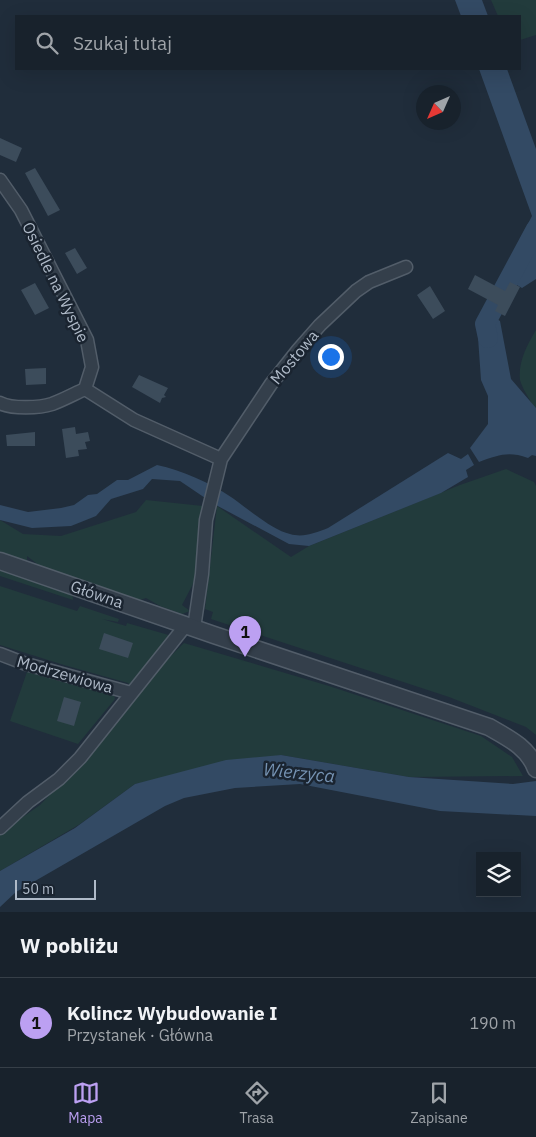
<!DOCTYPE html>
<html lang="pl">
<head>
<meta charset="utf-8">
<style>
  body { margin:0; font-family:"IBM Plex Sans",sans-serif; background:#212a34; color:#f1f3f6 }
  .controls { position:absolute; right:15px; bottom:15px; display:grid; overflow:hidden; border-radius:0px; box-shadow:0 5px 20px #0002 }
  .controls button { width:45px; height:45px; display:grid; place-items:center; padding:0; border:0; border-bottom:1px solid #363f48; background:#18222c; color:#f1f3f6; font:25px sans-serif }
  .compass { position:absolute; left:416px; top:85px; width:45px; height:45px; border-radius:50%; background:#18222c; box-shadow:0 5px 20px #0002; rotate:225deg }
  .scale { position:absolute; left:15px; bottom:12px; width:81px; box-sizing:border-box; padding-left:5px; border:2px solid #afbac8; border-top:0; font-size:14px; line-height:18px; white-space:nowrap; color:#afbac8; -webkit-text-stroke:4px #1a2430; paint-order:stroke }
  .you { position:absolute; left:330px; top:356px; width:18px; height:18px; margin:-12px; border:4px solid #fff; border-radius:50%; background:#1a73e8; box-shadow:0 0 0 8px #1a73e833 }
  .badge { display:grid; place-items:center; width:32px; height:32px; border-radius:50%; background:#bca0f2; color:#111; font-size:16px; font-weight:700 }
  .pin { position:absolute; translate:-50% -41px; filter:drop-shadow(0 1px 2px #0008) }
  .pin::after { content:''; position:absolute; top:26px; width:18px; height:15px; background:inherit; clip-path:polygon(0 0,100% 0,50% 100%) }
  .list { margin:0; padding:0; list-style:none }
  h2 { display:flex; justify-content:space-between; align-items:center; height:65px; margin:0; padding:0 20px; font-size:21px }
  h2 small { font-size:16px; font-weight:400; color:#9fa4a9 }
  .list li { display:grid; grid-template-columns:32px 1fr auto; gap:15px; align-items:center; box-sizing:border-box; height:90px; padding:0 20px; border-top:1px solid #363f48 }
  .list b { display:block; font-size:19px; white-space:nowrap }
  .list p { margin:0; font-size:16px; white-space:nowrap; color:#9fa4a9 }
  .list em { font-size:16px; font-style:normal; color:#9fa4a9 }
  .icon { flex:none; width:28px; height:28px; fill:none; stroke:currentColor; stroke-width:2; stroke-linecap:round; stroke-linejoin:round }
  .map { position:relative; flex:none; width:536px; height:912px; overflow:hidden }
  .search { position:absolute; background:#18222c; box-shadow:0 5px 20px #0002; left:15px; right:15px; top:15px; height:55px; display:flex; align-items:center; gap:12px; box-sizing:border-box; padding:0 18px; border-radius:0px; color:#9fa4a9; font-size:19px }
  .sheet { height:155px; background:#18222c }
  nav { display:flex; justify-content:space-around; align-items:center; box-sizing:border-box; height:70px; border-top:1px solid #363f48; background:#18222c; font-size:14px; color:#9fa4a9 }
  nav a { display:grid; justify-items:center; gap:2px }
  nav .on { color:#bca0f2 }
  .map>svg:first-child { display:block }
  .green { fill:#223b3c }
  .water { fill:#334a64 }
  .lines { fill:none; stroke-linecap:round; stroke-linejoin:round }
  .river { stroke:#334a64; stroke-width:20 }
  .building { fill:#3c4c5b }
  .minor-casing { stroke:#525d69; stroke-width:15 }
  .tertiary-casing { stroke:#525d69; stroke-width:19 }
  .minor { stroke:#343f4b; stroke-width:12 }
  .tertiary { stroke:#343f4b; stroke-width:16 }
  .labels { text-anchor:middle; stroke-width:5; stroke-linejoin:round; paint-order:stroke }
  .street-label { font-size:16px; fill:#afbac8; stroke:#1a2430 }
  .water-label { font-size:18px; font-style:italic; fill:#7592b2; stroke:#1a2430 }
</style>
</head>
<body>
<div class="map">
<svg width="536" height="912" viewBox="0 0 536 912">
  <rect width="100%" height="100%" fill="#202d3b"/>
  <path class="green" d="M491,0H536V35L520,40V16H498Z
    M536,330V408L533,406C529,398 522,388 520,380C518,362 527,345 536,330Z
    M506,469L534,482L536,486V735L526,727L449,697L211,619L213,612L205,609L217,506L291,557L309,546L460,485Z
    M146,500L203,506L201,540L195,580L182,605L190,611L182,614L160,606L146,598L134,602L50,574L27,556V562L0,552V520L23,534L61,536L136,512Z
    M0,568L57,587L59,591H72L73,600L0,576Z
    M0,586L77,611L80,606L119,619L118,622L102,619L126,626L127,623L172,636L130,685L128,683L64,665L0,645Z
    M184,643L329,686L481,736L512,757L523,776L409,777L281,755L135,784L80,824L0,871V833L40,805L69,775L127,699Z
    M27,672L114,695L115,699L78,744L10,721Z"/>
  <path class="water" d="M455,0H482L488,16H461Z
    M479,69H507L536,149V279L522,288L510,281L503,272L532,216Z
    M484,310L500,321L511,379L536,408V456L532,455L528,458C508,451 499,455 479,462L470,448L488,424V396L481,380L477,323Z
    M448,453L461,459L468,454L474,465L466,470L468,477L441,493L309,546L289,544L214,504L180,481L152,479L143,489L111,499L96,516L71,526L32,528L0,520V505L28,512L61,508L74,505L88,495L97,494L117,480H128L157,465C182,470 210,483 231,497C247,508 272,530 290,534C303,538 315,533 328,528Z
    M281,755L409,777L513,784L536,781V816L440,811L300,784L235,788L184,798L165,806L16,892L0,907V871L75,828L135,784L226,760Z"/>
  <g class="lines">
    <path class="river" d="M488,338L485,324L536,229"/>
  </g>
  <path class="building" d="M0,138L22,148L16,162L0,155Z
    M35,168L60,210L48,216L25,173Z
    M75,248L87,268L77,274L65,253Z
    M475,275L505,291L510,282L520,287L505,316L495,311L498,305L468,289Z
    M35,283L49,308L35,315L21,290Z
    M430,286L445,311L433,319L417,295Z
    M46,368V384L26,385L25,369Z
    M139,375L168,388L164,395L166,397L162,398L160,403L132,387Z
    M75,427L76,434L88,432L90,441L85,442L87,449L78,450L79,456L66,458L62,429Z
    M35,432V446H7L6,435Z
    M104,633L133,643L128,658L99,649Z
    M64,697L81,702L74,726L57,721Z"/>
  <g class="lines">
    <defs>
      <path id="minor" d="M0,180L21,210L87,340L92,367L85,389C74,394 63,400 52,404C40,408 11,409 0,403
        M85,389L134,420L221,459
        M194,628L202,574L206,520L221,459L271,384L298,350L320,325L356,291L369,282L406,267
        M0,654L26,664L131,693
        M0,828L28,802L59,779L80,758L186,625"/>
      <path id="tertiary" d="M0,561L214,635L489,727C508,738 528,747 536,769"/>
    </defs>
    <use href="#minor" class="minor-casing"/>
    <use href="#tertiary" class="tertiary-casing"/>
    <use href="#minor" class="minor"/>
    <use href="#tertiary" class="tertiary"/>
  </g>
  <g class="labels">
    <g class="street-label">
      <text transform="translate(56 282) rotate(64)" y="6">Osiedle na Wyspie</text>
      <text transform="translate(294 357) rotate(-50)" y="6">Mostowa</text>
      <text transform="translate(97 594) rotate(19)" y="6">Główna</text>
      <text transform="translate(65 674) rotate(16)" y="6">Modrzewiowa</text>
    </g>
    <g class="water-label">
      <text transform="translate(299 773) rotate(6)" y="6">Wierzyca</text>
    </g>
  </g>
</svg>
<div class="controls">
<button><svg class="icon" aria-label="layers" viewBox="0 0 24 24"><path d="M12 4l9 5-9 5-9-5zM3 14l9 5 9-5"/></svg></button>
</div>
<svg class="compass" viewBox="-18 -18 36 36"><path d="M0-13l5 13h-10z" fill="#e53935"/><path d="M0 13l5-13h-10z" fill="#9fa4a9"/></svg>
<div class="scale">50 m</div>
<div class="you"></div>
<div class="pin badge" style="left:245px;top:657px">1</div>
<div class="search"><svg class="icon" aria-label="search" viewBox="0 0 24 24"><circle cx="10" cy="10" r="6"/><path d="M15 15l6 6"/></svg>Szukaj tutaj</div>
</div>
<section class="sheet">
<h2>W pobliżu<small></small></h2>
<ul class="list">
<li><span class="badge">1</span><div><b>Kolincz Wybudowanie I</b><p>Przystanek · Główna</p></div><em>190 m</em></li>
</ul>
</section>
<nav>
<a class="on"><svg class="icon" aria-label="map" viewBox="0 0 24 24"><path d="M3 6l6-2 6 2 6-2v14l-6 2-6-2-6 2zM9 4v14M15 6v14"/></svg>Mapa</a>
<a><svg class="icon" aria-label="directions" viewBox="0 0 24 24"><path d="M12 3l9 9-9 9-9-9zM9 14v-3h6M13 9l2 2-2 2"/></svg>Trasa</a>
<a><svg class="icon" aria-label="saved" viewBox="0 0 24 24"><path d="M7 4h10v16l-5-4-5 4z"/></svg>Zapisane</a>
</nav>
</body>
</html>
